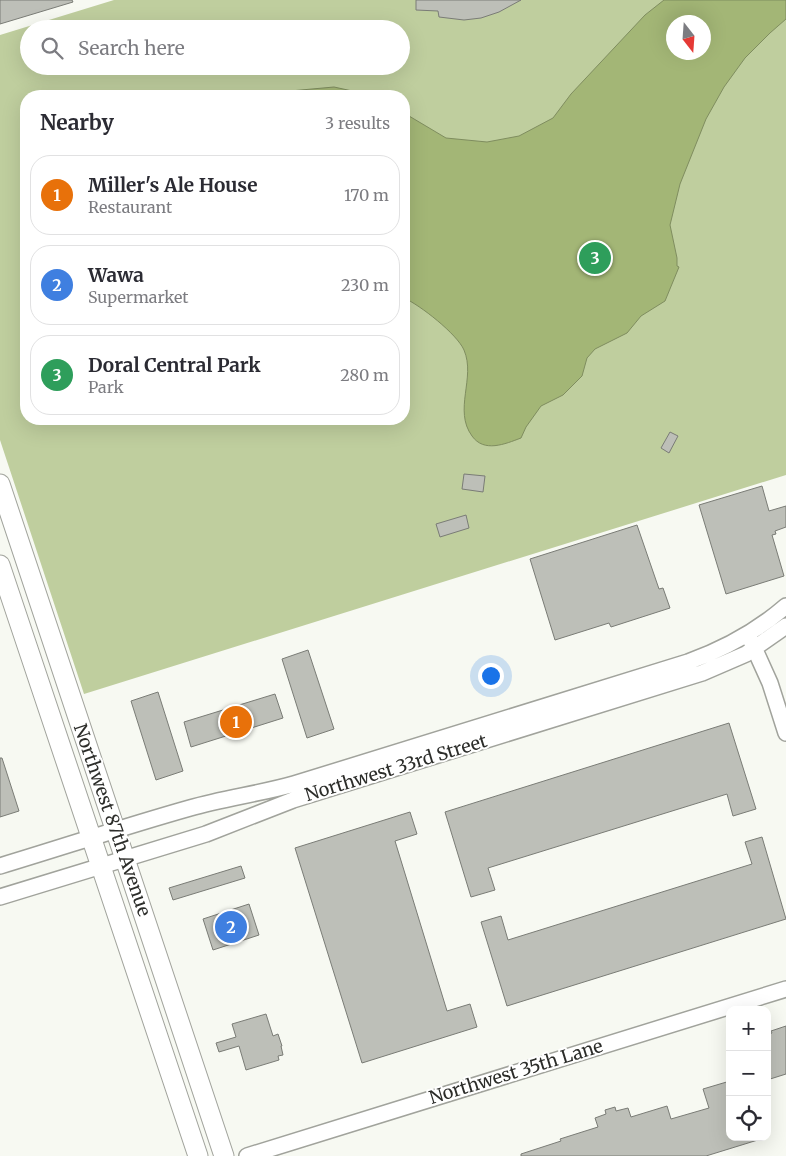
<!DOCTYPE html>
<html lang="en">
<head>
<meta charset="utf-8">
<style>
  body { margin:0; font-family:Merriweather,serif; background:#f2f2f3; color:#2b2b33 }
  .controls { position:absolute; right:15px; bottom:15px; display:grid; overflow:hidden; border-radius:10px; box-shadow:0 5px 20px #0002 }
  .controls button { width:45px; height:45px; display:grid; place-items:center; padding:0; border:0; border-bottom:1px solid #e1e1e2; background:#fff; color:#2b2b33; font:25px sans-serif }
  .compass { position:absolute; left:666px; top:15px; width:45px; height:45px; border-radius:50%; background:#fff; box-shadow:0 5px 20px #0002; rotate:163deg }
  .you { position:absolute; left:490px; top:675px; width:18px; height:18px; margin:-12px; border:4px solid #fff; border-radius:50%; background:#1a73e8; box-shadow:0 0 0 8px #1a73e833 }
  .badge { display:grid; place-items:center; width:32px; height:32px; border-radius:50%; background:#b45309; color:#fff; font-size:16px; font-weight:700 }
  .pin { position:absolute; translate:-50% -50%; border:2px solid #fff; box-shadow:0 1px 5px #0006 }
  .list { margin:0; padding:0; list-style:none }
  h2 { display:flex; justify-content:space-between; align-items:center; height:65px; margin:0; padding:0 20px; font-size:21px }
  h2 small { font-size:16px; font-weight:400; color:#7c7c81 }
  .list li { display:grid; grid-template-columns:32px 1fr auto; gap:15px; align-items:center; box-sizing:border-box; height:80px; margin:0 10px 10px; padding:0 10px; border:1px solid #e1e1e2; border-radius:20px }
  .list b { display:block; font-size:19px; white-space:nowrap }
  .list p { margin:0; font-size:16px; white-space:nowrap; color:#7c7c81 }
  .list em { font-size:16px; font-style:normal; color:#7c7c81 }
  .icon { flex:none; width:28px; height:28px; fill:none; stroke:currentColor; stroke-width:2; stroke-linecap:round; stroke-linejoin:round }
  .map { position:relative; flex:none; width:786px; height:1156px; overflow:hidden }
  .search { position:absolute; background:#fff; box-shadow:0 5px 20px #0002; left:20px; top:20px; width:390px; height:55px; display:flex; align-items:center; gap:12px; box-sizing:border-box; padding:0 18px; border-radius:28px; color:#7c7c81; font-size:19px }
  .panel { position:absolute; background:#fff; box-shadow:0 5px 20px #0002; left:20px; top:90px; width:390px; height:335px; border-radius:20px }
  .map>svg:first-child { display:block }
  .green { fill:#bfce9e; fill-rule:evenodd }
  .water { fill:#a3b676; stroke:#7f8d5f; fill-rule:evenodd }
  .building { fill:#bdbfb8; stroke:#7a7c76 }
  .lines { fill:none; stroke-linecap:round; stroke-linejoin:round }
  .minor-casing { stroke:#a1a39c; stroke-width:18 }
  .major-casing { stroke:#a1a39c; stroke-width:21 }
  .minor { stroke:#fff; stroke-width:15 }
  .major { stroke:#fff; stroke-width:19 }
  .labels { text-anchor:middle; stroke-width:4; stroke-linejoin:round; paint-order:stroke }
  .street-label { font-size:18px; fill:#2c2d2a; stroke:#fff }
</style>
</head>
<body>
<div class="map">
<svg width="786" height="1156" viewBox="0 0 786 1156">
  <rect width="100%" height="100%" fill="#f7f9f2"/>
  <path class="green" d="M114,0H786V475L84,694L0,440V35ZM674,22H704V52H674ZM29,29H401V66H29ZM26,96H404V419H26Z"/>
  <path class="water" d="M664,0H786V19L770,33L745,58L724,87L706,119L680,184L670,225L677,258V266L679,267L665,301L641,316L627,333L595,349L587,358L582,376L563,395L541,406L526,427L521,438C505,444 484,453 472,436C453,410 476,378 464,350C457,334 420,305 404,298V113L446,138L487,142L519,136L553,118L571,94L645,15ZM704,22V52H674V22Z
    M334,87L375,96H267L290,91Z"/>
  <path class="building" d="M0,0H72L73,2L0,24Z
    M416,0H521L499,12L481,18L464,20L439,17L438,11L416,10Z
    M670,432L678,436L669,453L661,448Z
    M464,474L485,476L483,492L462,489Z
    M762,486L769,511L786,506V527L775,531L776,534L772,535L784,576L726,594L699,505Z
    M466,515L469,528L440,537L436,524Z
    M637,525L659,589L663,588L670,608L611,627L609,623L555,640L530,559Z
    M308,650L334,729L307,738L282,659Z
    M158,692L183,771L156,780L131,701Z
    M275,694L283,718L191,747L184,722Z
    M729,723L756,809L733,816L727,794L488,868L495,890L471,897L445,812Z
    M0,758H2L19,811L0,817Z
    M410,812L417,834L395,841L447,1011L470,1004L477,1027L362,1063L295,848Z
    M762,837L786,919L507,1006L481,922L501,916L508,940L752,864L745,842Z
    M241,866L245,878L173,900L169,888Z
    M249,904L259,935L213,950L203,919Z
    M266,1014L273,1036L278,1034L282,1046H281L283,1055L278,1056L279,1060L246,1070L239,1046L219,1052L216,1043L236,1037L232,1024Z
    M786,1026V1074L767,1080V1035L772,1033L771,1031Z
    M730,1081V1137H760L761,1139L706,1156H521V1154L561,1141L560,1139L598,1127L595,1118L606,1114L605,1110L615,1107L616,1111L628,1108L631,1117L667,1106L671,1119L709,1108L703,1089Z"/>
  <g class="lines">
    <defs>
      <path id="minor" d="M751,641L770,683L786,733
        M0,866C63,847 126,826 190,808C224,798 259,794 294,784L688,662C724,649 756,632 786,606
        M0,897L206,834L293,800L702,673L746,654L786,626
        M247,1156L786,989"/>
      <path id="major" d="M0,484L224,1156
        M0,565L198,1156"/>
    </defs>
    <use href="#minor" class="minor-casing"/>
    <use href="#major" class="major-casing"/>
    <use href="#minor" class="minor"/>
    <use href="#major" class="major"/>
  </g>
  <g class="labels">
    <g class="street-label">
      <text transform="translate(396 768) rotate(-17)" y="6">Northwest 33rd Street</text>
      <text transform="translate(112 820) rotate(71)" y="6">Northwest 87th Avenue</text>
      <text transform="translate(516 1072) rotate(-17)" y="6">Northwest 35th Lane</text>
    </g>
  </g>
</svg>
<div class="controls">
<button>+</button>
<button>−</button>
<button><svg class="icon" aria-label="locate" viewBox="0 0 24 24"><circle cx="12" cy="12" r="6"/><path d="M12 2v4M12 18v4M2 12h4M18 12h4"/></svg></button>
</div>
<svg class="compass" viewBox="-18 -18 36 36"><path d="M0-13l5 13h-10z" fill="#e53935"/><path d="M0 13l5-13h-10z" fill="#7c7c81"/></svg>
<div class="you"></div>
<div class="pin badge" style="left:236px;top:722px;background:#e8710a">1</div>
<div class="pin badge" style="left:231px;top:927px;background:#3f7fe0">2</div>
<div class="pin badge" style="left:595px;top:258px;background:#2e9e5b">3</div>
<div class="search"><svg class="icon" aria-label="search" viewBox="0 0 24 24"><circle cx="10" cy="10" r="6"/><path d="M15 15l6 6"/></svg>Search here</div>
<section class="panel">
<h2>Nearby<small>3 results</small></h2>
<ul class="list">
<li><span class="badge" style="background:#e8710a">1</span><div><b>Miller's Ale House</b><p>Restaurant</p></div><em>170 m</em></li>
<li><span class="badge" style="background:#3f7fe0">2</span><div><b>Wawa</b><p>Supermarket</p></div><em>230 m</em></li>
<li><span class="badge" style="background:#2e9e5b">3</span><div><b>Doral Central Park</b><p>Park</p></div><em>280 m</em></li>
</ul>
</section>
</div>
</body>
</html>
